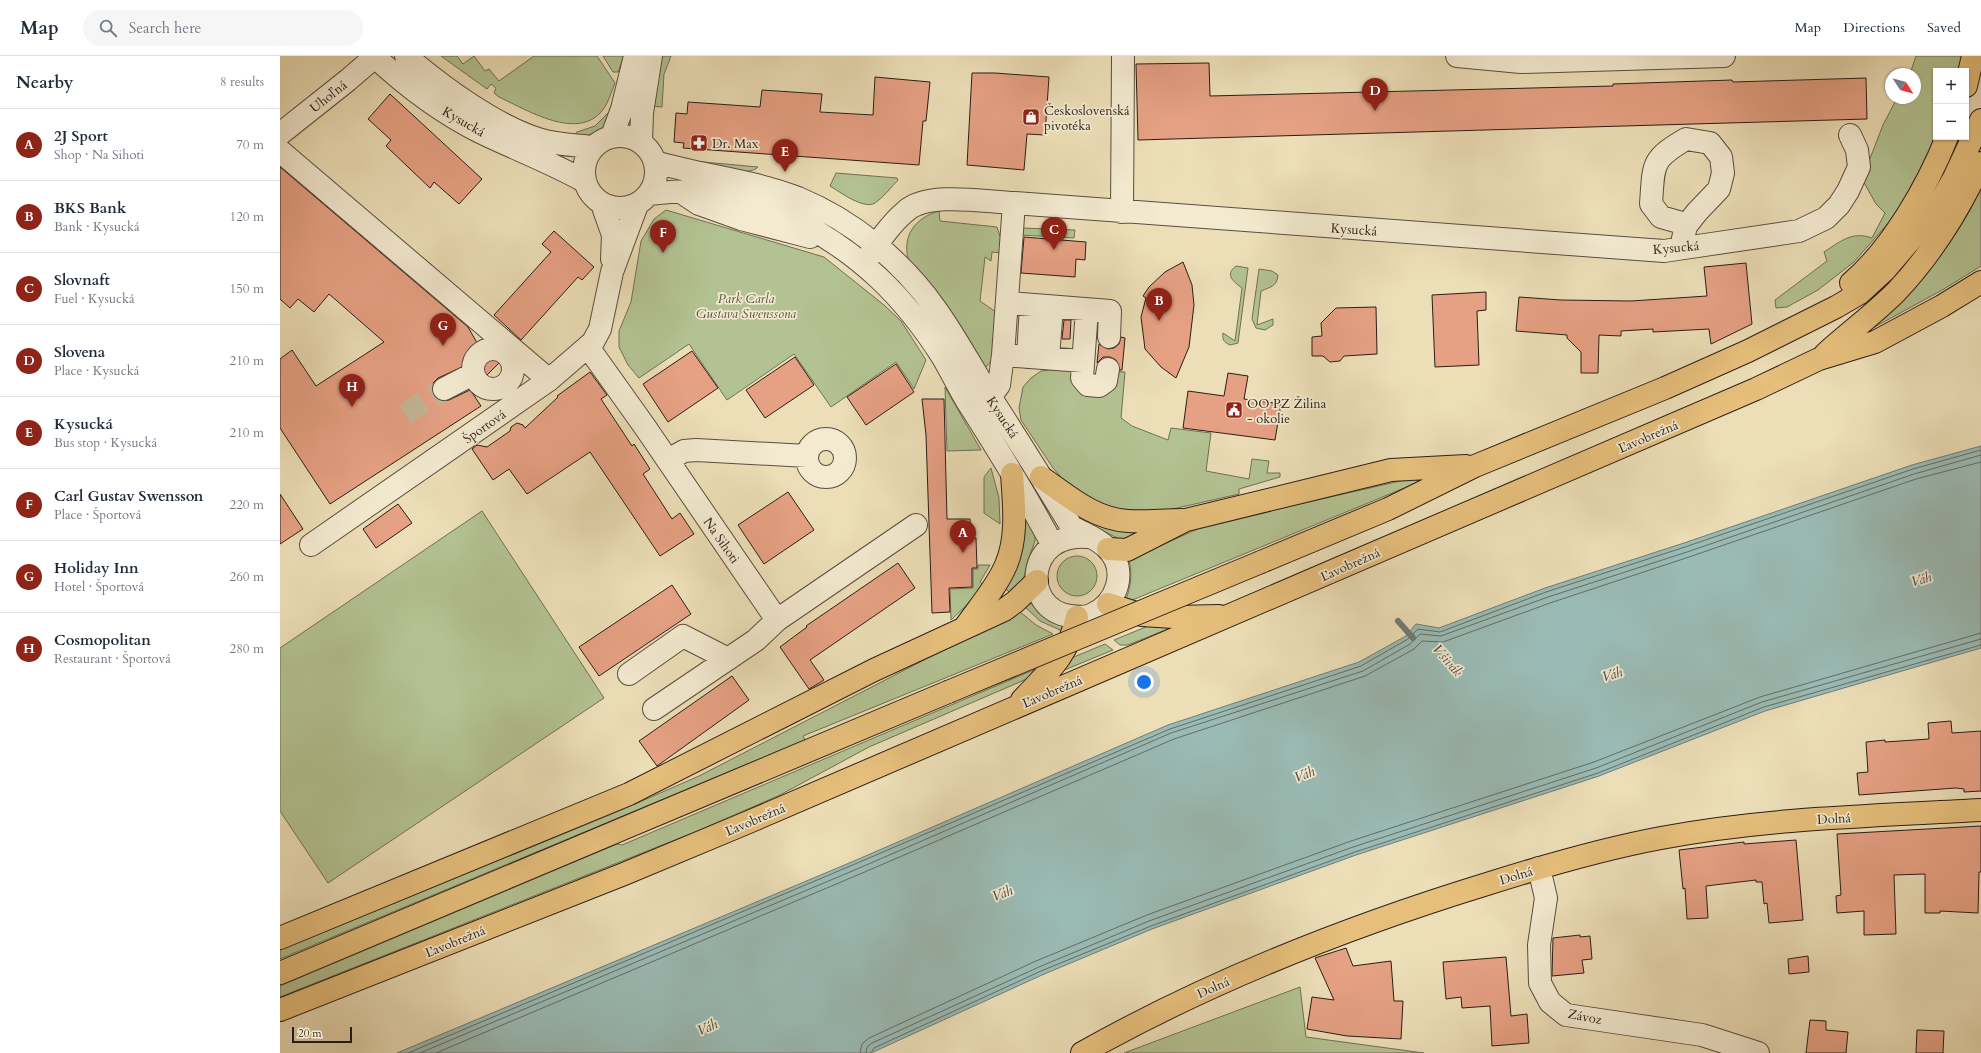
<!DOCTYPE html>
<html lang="en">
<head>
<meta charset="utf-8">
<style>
  body { margin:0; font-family:Cardo,serif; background:#f6f6f7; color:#1f2937 }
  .controls { position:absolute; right:12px; top:12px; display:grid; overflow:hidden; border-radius:0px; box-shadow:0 1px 3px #0004 }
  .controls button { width:36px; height:36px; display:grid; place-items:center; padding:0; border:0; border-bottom:1px solid #e0e1e3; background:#fff; color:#1f2937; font:20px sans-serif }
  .compass { position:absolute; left:1605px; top:12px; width:36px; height:36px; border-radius:50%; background:#fff; box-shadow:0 1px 3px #0004; rotate:126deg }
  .scale { position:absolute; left:12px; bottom:10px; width:60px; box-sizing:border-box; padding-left:4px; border:2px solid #2b1d17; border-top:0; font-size:11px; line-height:14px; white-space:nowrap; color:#2b1d17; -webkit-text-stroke:3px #f3ead0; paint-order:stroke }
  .you { position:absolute; left:864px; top:626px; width:14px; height:14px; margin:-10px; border:3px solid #fff; border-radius:50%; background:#1a73e8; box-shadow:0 0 0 6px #1a73e833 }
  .badge { display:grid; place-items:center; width:26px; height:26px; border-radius:50%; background:#8f2418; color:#fff; font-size:13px; font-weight:700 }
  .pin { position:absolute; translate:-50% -33px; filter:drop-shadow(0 1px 2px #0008) }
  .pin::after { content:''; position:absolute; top:21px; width:14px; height:12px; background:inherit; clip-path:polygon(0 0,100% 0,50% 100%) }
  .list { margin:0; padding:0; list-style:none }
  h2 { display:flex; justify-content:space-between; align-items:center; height:52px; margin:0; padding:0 16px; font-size:17px }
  h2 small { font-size:13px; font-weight:400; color:#747a83 }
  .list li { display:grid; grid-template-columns:26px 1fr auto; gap:12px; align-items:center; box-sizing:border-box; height:72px; padding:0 16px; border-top:1px solid #e0e1e3 }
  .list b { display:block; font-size:15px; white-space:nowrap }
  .list p { margin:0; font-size:13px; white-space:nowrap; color:#747a83 }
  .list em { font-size:13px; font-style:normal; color:#747a83 }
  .icon { flex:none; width:22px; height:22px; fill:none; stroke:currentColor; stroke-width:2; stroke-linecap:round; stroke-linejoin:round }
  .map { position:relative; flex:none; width:1701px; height:997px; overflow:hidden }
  header { display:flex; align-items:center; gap:24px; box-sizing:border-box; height:56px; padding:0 20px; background:#fff; border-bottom:1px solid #e0e1e3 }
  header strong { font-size:19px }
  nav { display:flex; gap:22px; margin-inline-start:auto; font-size:14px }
  .search { width:280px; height:36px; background:#f6f6f7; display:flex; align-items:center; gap:10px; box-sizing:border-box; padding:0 14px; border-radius:22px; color:#747a83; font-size:15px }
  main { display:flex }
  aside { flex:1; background:#fff }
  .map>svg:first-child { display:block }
  .green { fill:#b3c292; stroke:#6f7054 }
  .water { fill:#9abbb5; stroke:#6e7c76 }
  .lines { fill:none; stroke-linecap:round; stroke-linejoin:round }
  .shore { stroke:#626c66; stroke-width:1 }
  .stream { stroke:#6e7c76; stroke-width:6 }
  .building { fill:#e6a184; stroke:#2b1d17 }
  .minor-tunnel { stroke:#c5b797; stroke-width:22; stroke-dasharray:22 11; stroke-linecap:butt }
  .minor-casing { stroke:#5b4d3f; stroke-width:24 }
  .major-casing { stroke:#2b1d17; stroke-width:24 }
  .minor { stroke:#f3ead0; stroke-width:22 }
  .major { stroke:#e6bf7c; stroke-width:22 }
  .major-bridge-casing { stroke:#2b1d17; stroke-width:24; stroke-linecap:butt }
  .major-bridge { stroke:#e6bf7c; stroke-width:22 }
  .labels { text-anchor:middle; stroke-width:3.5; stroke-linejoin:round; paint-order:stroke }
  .street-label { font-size:13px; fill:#2b1d17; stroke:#f3ead0 }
  .poi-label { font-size:13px; fill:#2b1d17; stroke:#f3ead0; text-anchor:start }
  .park-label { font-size:13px; font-style:italic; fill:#544f3c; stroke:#f3ead0 }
  .water-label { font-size:14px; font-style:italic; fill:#4c4c46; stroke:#f3ead0 }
</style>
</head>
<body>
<header>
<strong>Map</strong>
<div class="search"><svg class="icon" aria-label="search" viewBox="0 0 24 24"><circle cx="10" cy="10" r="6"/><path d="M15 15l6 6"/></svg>Search here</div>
<nav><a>Map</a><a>Directions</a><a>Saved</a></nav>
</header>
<main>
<aside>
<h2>Nearby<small>8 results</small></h2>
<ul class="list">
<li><span class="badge">A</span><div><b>2J Sport</b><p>Shop · Na Sihoti</p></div><em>70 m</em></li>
<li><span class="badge">B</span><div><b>BKS Bank</b><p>Bank · Kysucká</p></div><em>120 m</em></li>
<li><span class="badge">C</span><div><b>Slovnaft</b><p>Fuel · Kysucká</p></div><em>150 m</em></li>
<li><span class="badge">D</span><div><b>Slovena</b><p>Place · Kysucká</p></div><em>210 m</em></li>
<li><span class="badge">E</span><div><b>Kysucká</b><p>Bus stop · Kysucká</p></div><em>210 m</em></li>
<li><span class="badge">F</span><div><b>Carl Gustav Swensson</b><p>Place · Športová</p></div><em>220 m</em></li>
<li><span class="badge">G</span><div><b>Holiday Inn</b><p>Hotel · Športová</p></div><em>260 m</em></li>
<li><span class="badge">H</span><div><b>Cosmopolitan</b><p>Restaurant · Športová</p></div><em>280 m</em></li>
</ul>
</aside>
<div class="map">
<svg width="1701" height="997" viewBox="0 0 1701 997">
  <rect width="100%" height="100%" fill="#ecdeb7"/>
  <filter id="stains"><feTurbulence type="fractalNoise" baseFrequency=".005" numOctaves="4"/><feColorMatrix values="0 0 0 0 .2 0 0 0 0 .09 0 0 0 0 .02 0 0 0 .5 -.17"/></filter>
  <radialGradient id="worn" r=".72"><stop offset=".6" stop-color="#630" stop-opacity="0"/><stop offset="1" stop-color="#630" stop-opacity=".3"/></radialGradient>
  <path class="green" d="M161,0H177L183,8L194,0L205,15L209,13L219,25L254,0H317L335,27C332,34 330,41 327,47C305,90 249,55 219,41L214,37L216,32L211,28L207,33Z
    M323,0H344L338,16H333Z
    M377,0H391L384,18L382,51L370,50Z
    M1636,0H1682L1679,15H1656V81L1639,123L1617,157L1574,206L1538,234L1507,251L1496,252L1495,244L1547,205L1544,196C1561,185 1572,175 1592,182L1605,157L1596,148L1582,123L1603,69L1617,42H1635V18H1630Z
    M329,56V67C317,77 308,81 293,81L297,76L315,70Z
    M412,105L478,111C469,122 425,110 412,105Z
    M556,117L617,122L618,124C611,131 604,141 595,147C584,154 560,136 550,130Z
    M1701,132V210L1664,233L1591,273C1635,233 1677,186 1701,132Z
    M386,154L544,201L604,249L621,265L646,304L634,333L616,306L551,351L514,298L447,344L409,288L359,322L348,309L339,291V275L351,246L361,185L374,163Z
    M659,155L660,165L717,171L721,183L720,197L712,196L711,205L705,201L700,245L716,256L712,304L706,311H702L629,206C621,180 635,162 659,155Z
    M743,172L795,174L794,182L741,179Z
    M956,210L968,212L958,287L950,289C944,286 942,284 943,277L955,285L962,232C954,226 944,219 956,210Z
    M979,213L992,215L998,219C997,231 990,231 981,235L977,269L993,263V269L985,274L976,272L972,263Z
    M786,312L792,317L793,328L798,334L830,315L845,316L841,362L852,370L888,384L891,372L931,377L926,415L969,423L972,403L989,405L987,417H1000V421L959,433V438L884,455L831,454L786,427L773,412L741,364L739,352L743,331L751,322L761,315Z
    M665,331L701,394L667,395Z
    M711,412L719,442L720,468L704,457V421Z
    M1155,417L1156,419L845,547C850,532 853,520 849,504L924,470Z
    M790,452L869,474L841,484L820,473L800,466Z
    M202,455L324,642L48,827L0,755V592Z
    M743,456L755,475V485L748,504L743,525L732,538L723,531Z
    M777 520a20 20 0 1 1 40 0a20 20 0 1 1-40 0Z
    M698,509H710L700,526L704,529L695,541L671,564L670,533L693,532V513H698Z
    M749,546L770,565L789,571L780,574L760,565L744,550Z
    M739,555L756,569L773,578L523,680L525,684L0,903V894L339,755L419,720Z
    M873,568L890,572L848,589H840L834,584Z
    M825,588L833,594L782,615L789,603Z
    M784,601L763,616L589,691L500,739L415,776L0,941V930L337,788L342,789Z
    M1020,931L1026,981L1144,997H844Z"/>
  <path class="water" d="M1701,390V592L1485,655L1319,720L1076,799L872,873L762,919L591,997H117L574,805L888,669L1079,606L1126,580L1136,568L1159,572L1265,532L1404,487L1632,409Z"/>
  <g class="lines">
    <path class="shore" d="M128,997L575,808L890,673L1081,610L1128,583L1138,573L1160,576L1266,536L1405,491L1633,413L1701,394
      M140,997L577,813L891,677L1083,615L1130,588L1140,578L1161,580L1268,541L1407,496L1634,418L1701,399
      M156,997L580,818L894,683L1085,620L1134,593L1142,585L1163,586L1270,547L1409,501L1636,423L1701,406
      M580,997L582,988L589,982L756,905L867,859L1071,785L1314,706L1480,641L1701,577
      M586,997L587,991L592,987L759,911L869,865L1073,791L1316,712L1482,646L1701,583
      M591,997L594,992L761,915L871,870L1075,796L1318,717L1484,651L1701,589"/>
    <path class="stream" d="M1118,565L1133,582"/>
  </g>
  <path class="building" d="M929,7L930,40L1333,30V28L1452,24L1453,26L1586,22L1587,63L858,84L856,8Z
    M692,17H715L769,21L765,79L747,78L744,114L687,109Z
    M595,21L650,26L646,65H643L639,109L403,92L404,87L394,86L396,57L407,58L408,46L480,51L482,34L542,38L540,56L593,59Z
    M110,38L202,123L179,148L154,126L150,132L106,90L111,84L88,63Z
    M0,111L188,271L204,299L224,302L205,321L204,312L199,307L193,306L158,322L153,327L152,332L153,338L157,343L163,345L169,344L194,332L191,335L201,350L50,448L0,372V303L12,294L36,330L104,286L49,238L34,256L18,243L10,252L0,243Z
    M274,175L314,211L302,224L298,221L241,284L214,259L271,196L262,188Z
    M744,181L806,186L805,204L796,203L795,221L741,217Z
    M903,206L912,229L914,249L909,291L896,322L881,311L865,293L861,261L866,242L863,240L869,231L885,216Z
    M1466,207L1472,268L1431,288L1429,273L1373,276V273L1341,275V280L1319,279L1318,317H1301V296L1287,282V279L1236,275L1239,241L1281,244L1351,245L1427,240L1424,211Z
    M1206,236V254L1197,255L1199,309L1155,311L1152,239Z
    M1096,251L1097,298L1064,300L1060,305L1050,306L1043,300H1032V281L1042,280L1041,267L1056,252Z
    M784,264H791L790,283H782Z
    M841,281L845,282L842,314H840L836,304L830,301H823L817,307L819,288L828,293L834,292L839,288Z
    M412,295L438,332L388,366L363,328Z
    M515,301L534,329L485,362L466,334Z
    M616,308L634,336L586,369L567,341Z
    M310,316L327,339L321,343L352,390L354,388L370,413L363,418L392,463L400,457L414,478L380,500L310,396L247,438L229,413L213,424L192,393L197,389L207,391L230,375L231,371L237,367L243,369L245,372L278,341L277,340Z
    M948,317L968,320L964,343L1001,348L995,384L903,372L908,335L944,340Z
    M642,343H664L667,463H690L691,482H696L697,512H692V531L669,532L670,556L652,557L646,379Z
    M508,436L534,474L484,508L458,469Z
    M0,438L23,473L0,488Z
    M118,448L132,467L96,492L83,473Z
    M618,507L635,532L530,604L544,624L529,633L500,591L527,571L526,570Z
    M392,529L411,558L319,620L299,591Z
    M452,620L469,644L377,710L359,685Z
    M1671,665L1672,677L1701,675V735L1684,736V733L1676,732L1579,739L1577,717L1588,716L1586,686L1605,684V686L1649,683L1648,667Z
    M1701,770V816H1699L1698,857L1660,855V857H1645V818L1614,819L1616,878L1584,879V855L1557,857L1556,840L1561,839L1557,778Z
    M1516,784L1523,864L1489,867L1487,847L1484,848L1482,826H1476V824L1426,830L1428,862L1407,863L1405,832L1403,833L1399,794L1464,786V788Z
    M1300,879V881L1310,880L1312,903L1302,904L1304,917L1272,920L1273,882Z
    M1066,892L1073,910L1111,905L1114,945H1123L1121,983L1067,980L1027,973L1032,941L1054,944L1035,902Z
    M1528,900L1529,916L1509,918L1508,903Z
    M1226,901L1231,960L1247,958L1249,987L1212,990L1210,950L1182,952L1181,941L1166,943L1163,906Z
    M1530,964L1546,965V974L1568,976L1566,997H1526Z
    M1637,974L1664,975L1663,997H1636Z"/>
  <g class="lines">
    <path class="minor-tunnel" d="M125,358L164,333"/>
    <defs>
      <path id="minor" d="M94,0C125,29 162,57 200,76C235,93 270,106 304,125
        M126,0C161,30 214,69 258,83C276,89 295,89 313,91
        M1177,0L1241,6L1444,0
        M0,78L68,24L96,0
        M304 116a36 36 0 1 1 72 0a36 36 0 1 1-72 0Z
        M332,80L342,53L355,0
        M361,86L362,57L371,0
        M0,95L269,324
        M375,106C422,120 472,124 518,142C573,165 621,204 655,252C676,281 692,312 711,342C738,384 765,427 791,470C802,477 817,482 827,492C849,514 837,548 811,559C804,562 797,561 790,560C740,553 746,475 808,481
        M401,136L419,148L461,163L530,181
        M369,138C389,136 410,134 430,135C461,137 491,151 518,165C581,199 623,239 662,300C671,315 678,330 687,345C717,392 746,439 772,488
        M322,148L333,179L332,203
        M842,156L843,0
        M1401,191L1406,170L1417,156L1439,133L1443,117L1441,101L1430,87L1406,83C1370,104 1374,109 1371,148L1381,161L1402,167L1406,170
        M584,208C596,190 609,169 626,155C648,135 705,146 734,147L1384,195L1519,175L1546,162L1559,149L1568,135L1579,111L1577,94L1570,79
        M728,247L830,255L829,281
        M807,254L802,322L808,329L819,330L826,325L828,313
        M308,291L365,371L497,564
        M193 313a20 20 0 1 1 40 0a20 20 0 1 1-40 0Z
        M723,299L803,305
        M748,301L751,249
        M768,302L772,251
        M164,333L193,318
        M710,341L719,329L723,299L734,147
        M527 402a19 19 0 1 1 38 0a19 19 0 1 1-38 0Z
        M388,404L404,395L416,394L527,400
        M31,489L269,324L313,286L320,273L332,216L357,149
        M349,618L403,580L448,603
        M374,653L476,584L497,564L636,469
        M1259,812L1266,842L1259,889L1260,927L1270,946L1286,959L1422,979L1478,997"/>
      <path id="major" d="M1686,30L1693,0
        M1571,227C1612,192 1647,131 1667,81
        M1545,298C1568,277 1594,258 1616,236C1652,198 1679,154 1701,107
        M761,421C788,440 814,463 848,465C865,466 884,464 901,464
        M828,493L847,494L906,464L1111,414L1186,410
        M981,506L1108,453L1195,410L1385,332L1468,295L1556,251L1580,237L1605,214L1655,155L1674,122L1701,64
        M828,548L862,559L894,561L939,560
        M685,571C699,551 716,532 726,509C738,481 734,448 732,418
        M742,644C768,616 788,600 797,561
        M0,882L349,738L594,614L724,554L735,546L757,525
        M0,917L668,636
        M0,954L344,818L464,768L1476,333L1539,303L1595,286L1662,250L1701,226
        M802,997C930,925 1067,871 1207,828C1264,810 1322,793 1381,782C1486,762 1594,760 1701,754"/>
    </defs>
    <use href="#minor" class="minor-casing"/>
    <use href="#major" class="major-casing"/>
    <use href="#minor" class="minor"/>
    <use href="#major" class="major"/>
    <defs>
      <path id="major-bridge" d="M668,636L981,506"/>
    </defs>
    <use href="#major-bridge" class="major-bridge-casing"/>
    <use href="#major-bridge" class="major-bridge"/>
  </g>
  <defs>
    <symbol id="shop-square" viewBox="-11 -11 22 22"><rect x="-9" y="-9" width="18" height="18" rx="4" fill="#8f2418" stroke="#f3ead0"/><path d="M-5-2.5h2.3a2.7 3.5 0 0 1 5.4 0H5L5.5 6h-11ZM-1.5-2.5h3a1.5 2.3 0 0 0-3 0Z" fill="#fff"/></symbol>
    <symbol id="pharmacy-square" viewBox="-11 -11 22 22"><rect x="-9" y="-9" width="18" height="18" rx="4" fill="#8f2418" stroke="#f3ead0"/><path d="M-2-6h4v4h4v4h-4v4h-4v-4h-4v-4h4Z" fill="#fff"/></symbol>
    <symbol id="civic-square" viewBox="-11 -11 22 22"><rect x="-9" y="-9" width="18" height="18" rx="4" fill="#8f2418" stroke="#f3ead0"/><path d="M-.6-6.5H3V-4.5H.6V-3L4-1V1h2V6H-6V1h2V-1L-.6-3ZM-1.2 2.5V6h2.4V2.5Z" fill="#fff"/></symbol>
  </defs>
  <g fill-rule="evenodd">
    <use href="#shop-square" x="741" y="51" width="20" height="20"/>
    <use href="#pharmacy-square" x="409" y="77" width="20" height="20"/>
    <use href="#civic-square" x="944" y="344" width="20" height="20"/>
  </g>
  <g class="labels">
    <g class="street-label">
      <text transform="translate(48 40) rotate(-38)" y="5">Uhoľná</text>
      <text transform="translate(184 65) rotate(30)" y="5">Kysucká</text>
      <text transform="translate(1074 173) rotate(4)" y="5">Kysucká</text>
      <text transform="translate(1396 191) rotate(-5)" y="5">Kysucká</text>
      <text transform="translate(723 361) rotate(57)" y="5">Kysucká</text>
      <text transform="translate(204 370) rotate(-35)" y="5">Športová</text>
      <text transform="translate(1368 380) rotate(-23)" y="5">Ľavobrežná</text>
      <text transform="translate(442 484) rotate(55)" y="5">Na Sihoti</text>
      <text transform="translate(1070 508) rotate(-24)" y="5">Ľavobrežná</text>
      <text transform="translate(772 635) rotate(-23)" y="5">Ľavobrežná</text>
      <text transform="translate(1554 762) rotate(-3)" y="5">Dolná</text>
      <text transform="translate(475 763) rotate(-23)" y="5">Ľavobrežná</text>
      <text transform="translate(1236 819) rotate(-17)" y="5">Dolná</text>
      <text transform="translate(175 885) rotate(-22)" y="5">Ľavobrežná</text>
      <text transform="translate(933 931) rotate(-24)" y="5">Dolná</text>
      <text transform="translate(1305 960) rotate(11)" y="5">Závoz</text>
    </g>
    <g class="poi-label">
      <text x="764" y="59">Československá<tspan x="764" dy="15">pivotéka</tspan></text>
      <text x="432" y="92">Dr. Max</text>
      <text x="967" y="352">OO PZ Žilina<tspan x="967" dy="15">- okolie</tspan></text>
    </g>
    <g class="park-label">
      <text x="466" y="247">Park Carla<tspan x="466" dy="15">Gustava Swenssona</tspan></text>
    </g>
    <g class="water-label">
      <text transform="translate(1641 523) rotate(-17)" y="5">Váh</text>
      <text transform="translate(1168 604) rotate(49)" y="5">Všivák</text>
      <text transform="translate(1332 618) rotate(-17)" y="5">Váh</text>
      <text transform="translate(1024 718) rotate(-22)" y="5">Váh</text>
      <text transform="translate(722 837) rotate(-22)" y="5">Váh</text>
      <text transform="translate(427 971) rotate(-24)" y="5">Váh</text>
    </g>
  </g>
  <rect width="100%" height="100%" filter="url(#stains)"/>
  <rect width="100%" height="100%" fill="url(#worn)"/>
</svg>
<div class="controls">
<button>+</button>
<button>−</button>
</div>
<svg class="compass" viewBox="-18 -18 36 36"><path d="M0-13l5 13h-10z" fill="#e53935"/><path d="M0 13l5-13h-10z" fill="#747a83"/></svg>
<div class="scale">20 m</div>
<div class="you"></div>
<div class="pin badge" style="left:683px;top:497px">A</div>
<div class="pin badge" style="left:879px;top:265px">B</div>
<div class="pin badge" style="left:774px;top:194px">C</div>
<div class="pin badge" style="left:1095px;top:55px">D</div>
<div class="pin badge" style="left:505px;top:116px">E</div>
<div class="pin badge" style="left:383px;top:197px">F</div>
<div class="pin badge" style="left:163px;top:290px">G</div>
<div class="pin badge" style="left:72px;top:351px">H</div>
</div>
</main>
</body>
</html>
